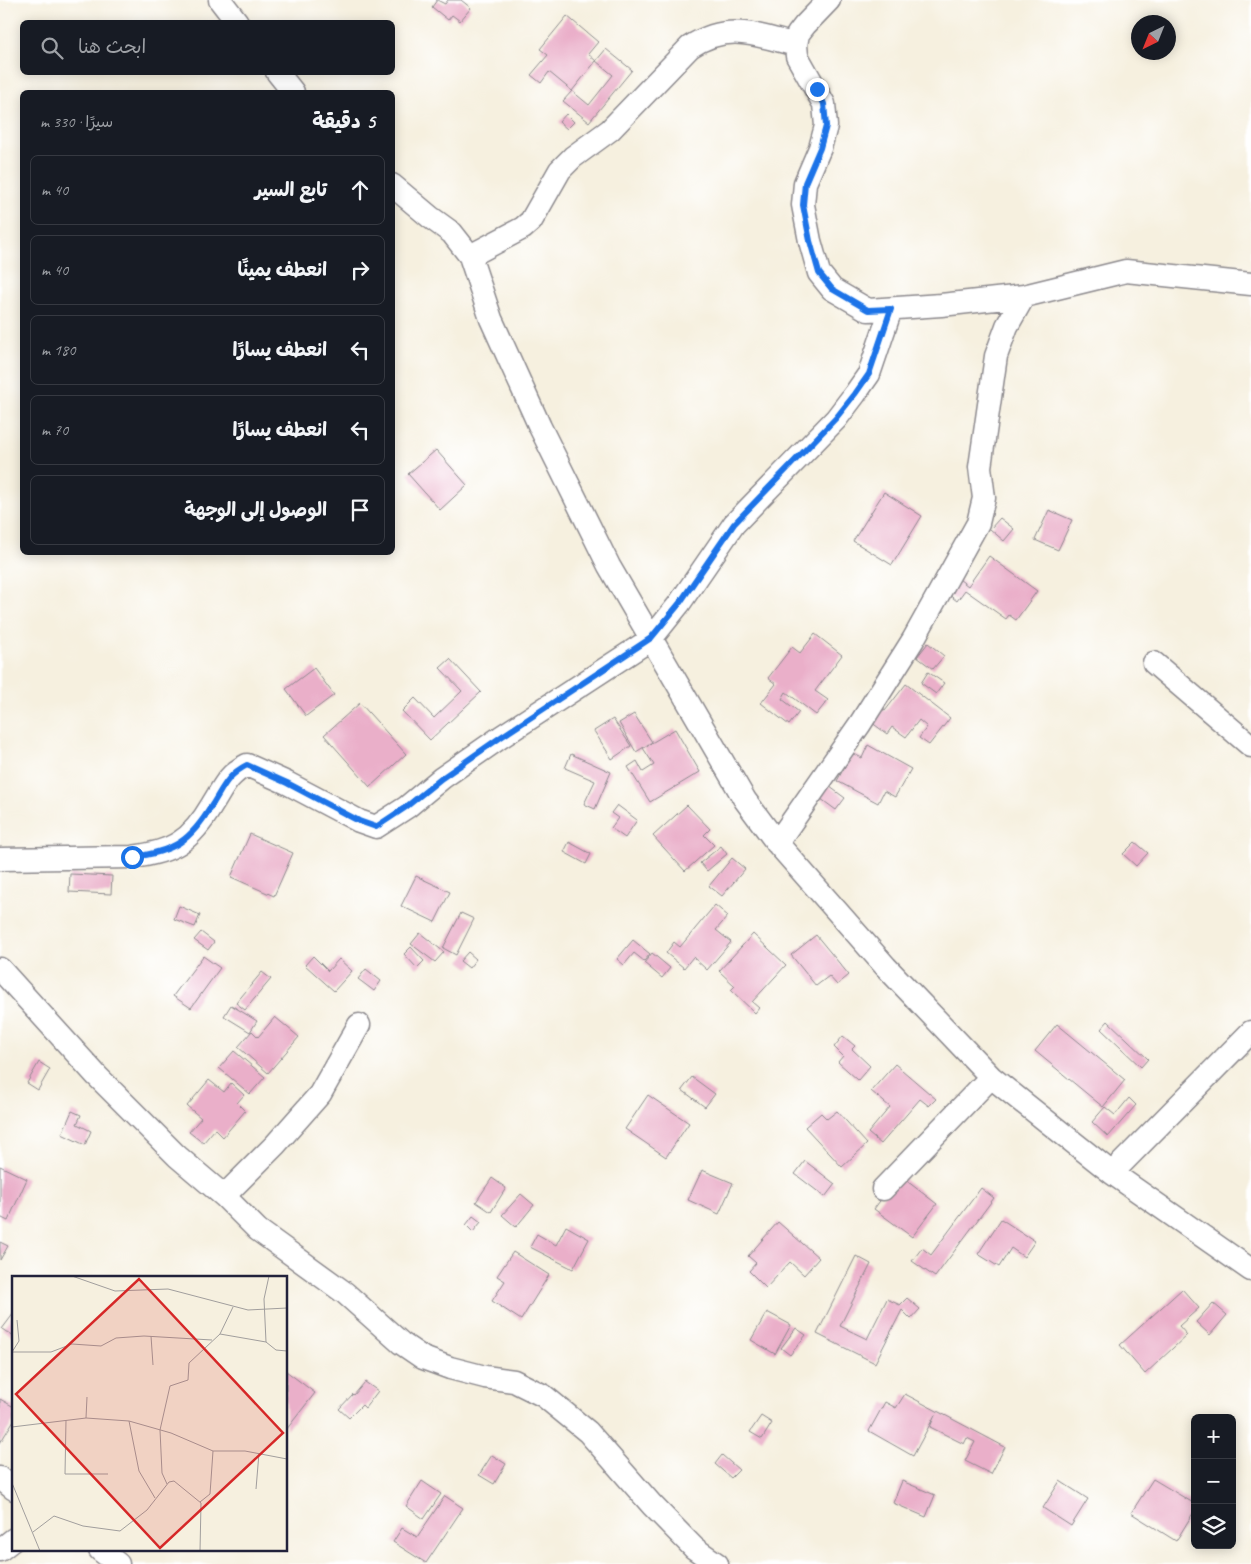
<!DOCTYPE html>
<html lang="ar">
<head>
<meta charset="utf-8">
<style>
  body { margin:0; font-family:Caveat,"Playpen Sans Arabic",sans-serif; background:#20242c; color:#f1f3f6; direction:rtl }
  .controls { position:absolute; right:15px; bottom:15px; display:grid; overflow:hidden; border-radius:8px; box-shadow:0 2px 12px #0003 }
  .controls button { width:45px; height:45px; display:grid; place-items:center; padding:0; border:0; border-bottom:1px solid #363941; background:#171b24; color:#f1f3f6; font:25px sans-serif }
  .compass { position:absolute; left:1131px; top:15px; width:45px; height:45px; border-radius:50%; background:#171b24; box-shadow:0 2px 12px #0003; rotate:223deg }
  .stop { position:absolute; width:15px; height:15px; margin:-11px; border:4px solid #1a73e8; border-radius:50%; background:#fff }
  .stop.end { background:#1a73e8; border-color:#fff; box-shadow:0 1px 5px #0008 }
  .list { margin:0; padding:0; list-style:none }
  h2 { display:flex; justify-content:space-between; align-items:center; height:65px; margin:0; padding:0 20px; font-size:21px }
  h2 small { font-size:16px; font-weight:400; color:#9ea1a6 }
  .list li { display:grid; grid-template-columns:32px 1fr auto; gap:15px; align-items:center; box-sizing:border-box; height:70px; margin:0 10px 10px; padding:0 10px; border:1px solid #363941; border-radius:8px }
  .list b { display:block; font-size:19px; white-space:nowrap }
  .list em { font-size:16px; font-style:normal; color:#9ea1a6 }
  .icon { flex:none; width:28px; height:28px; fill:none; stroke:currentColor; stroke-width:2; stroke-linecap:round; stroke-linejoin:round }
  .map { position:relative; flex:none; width:1251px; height:1564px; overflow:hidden; direction:ltr }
  .search { position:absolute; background:#171b24; box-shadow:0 2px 12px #0003; left:20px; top:20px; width:375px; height:55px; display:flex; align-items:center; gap:12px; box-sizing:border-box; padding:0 18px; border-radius:8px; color:#9ea1a6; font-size:19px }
  .panel { position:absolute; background:#171b24; box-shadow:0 2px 12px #0003; left:20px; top:90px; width:375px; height:465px; border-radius:8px; direction:rtl }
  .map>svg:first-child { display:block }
  .building { fill:#eaafc9 }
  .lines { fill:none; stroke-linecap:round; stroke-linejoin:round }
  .minor-casing { stroke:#8c898d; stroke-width:25 }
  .minor { stroke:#fff; stroke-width:22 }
  .route { stroke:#1a73e8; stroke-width:6 }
  .inset-road { fill:none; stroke:#a19e9d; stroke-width:1 }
  .view { fill:#d62828; fill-opacity:0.15; stroke:#d62828; stroke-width:2.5 }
  .inset-edge { fill:none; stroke:#22223b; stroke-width:2.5 }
</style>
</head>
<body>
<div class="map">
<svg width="1251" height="1564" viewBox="0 0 1251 1564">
  <rect width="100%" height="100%" fill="#fff"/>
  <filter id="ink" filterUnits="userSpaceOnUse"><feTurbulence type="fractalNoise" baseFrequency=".02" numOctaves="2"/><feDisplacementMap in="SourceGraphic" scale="10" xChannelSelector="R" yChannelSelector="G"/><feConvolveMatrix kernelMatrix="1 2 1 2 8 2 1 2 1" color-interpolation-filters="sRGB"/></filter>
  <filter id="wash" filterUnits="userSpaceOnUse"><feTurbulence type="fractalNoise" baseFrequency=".0096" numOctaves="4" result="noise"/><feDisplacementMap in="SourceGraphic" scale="20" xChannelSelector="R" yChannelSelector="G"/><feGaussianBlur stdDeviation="1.12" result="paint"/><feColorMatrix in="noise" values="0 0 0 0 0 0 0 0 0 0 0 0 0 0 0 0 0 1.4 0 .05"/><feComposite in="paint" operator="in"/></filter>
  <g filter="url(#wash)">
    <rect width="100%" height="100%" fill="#f6f0df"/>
    <g id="blocks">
      <path class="building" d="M437,0L445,4L448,0H461L471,8L460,21L452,15L448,20L432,7Z
        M567,16L598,42L588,54L596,61L572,91L549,72L541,83L531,75L548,55L540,49Z
        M606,49L632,70L589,122L563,101L572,91L589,105L613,75L596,61Z
        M566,114L574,122L567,129L559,122Z
        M436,450L467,485L440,510L408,474Z
        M884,492L922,516L892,565L853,541Z
        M1049,510L1072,520L1058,550L1035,540Z
        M1000,518L1014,529L1004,541L990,529Z
        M989,556L1037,591L1016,620L1009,615L1006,619L965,590L957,601L940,588L951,573L968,586Z
        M815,634L842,655L815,691L828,700L816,715L786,692L782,699L799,712L789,725L761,703L776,684L768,678L792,647L800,653Z
        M928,643L944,656L933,669L917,657Z
        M450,659L481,692L430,740L402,711L415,698L434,718L462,691L440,668Z
        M314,668L334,695L306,716L286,689Z
        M928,672L944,683L936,694L921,683Z
        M906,684L950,718L929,745L919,738L927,727L919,720L906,737L892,727L887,734L867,719L877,706L885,711Z
        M360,703L406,754L370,787L324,735Z
        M634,714L652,742L636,752L619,723Z
        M613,719L631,746L612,759L594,731Z
        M675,729L700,772L650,802L628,767L637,761L643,772L654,765L643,748Z
        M868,745L911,769L895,797L884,791L878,803L837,781L852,753L862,758Z
        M571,754L611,772L595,809L584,804L595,781L565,768Z
        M822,781L845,798L836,810L813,793Z
        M617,805L637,820L625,838L611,828L618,818L611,813Z
        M687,805L710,829L704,835L714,845L685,871L653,836Z
        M250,834L293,853L274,896L231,877Z
        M569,842L591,854L586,864L564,852Z
        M1135,842L1148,853L1136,866L1123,854Z
        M721,846L727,854L707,871L700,863Z
        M732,858L745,869L722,896L709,886Z
        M70,874L112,876L111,894L69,892Z
        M416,876L450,892L435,922L401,906Z
        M715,905L728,916L716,930L731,942L707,970L693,957L684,968L666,953L674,942L680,947Z
        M179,906L200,915L195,927L174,919Z
        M461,913L474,919L456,955L443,948Z
        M201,932L214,942L208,950L194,940Z
        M420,933L444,952L435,962L411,944Z
        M753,934L786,965L752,1002L759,1008L755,1013L731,990L735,986L719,971Z
        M816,935L849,975L837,985L829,976L816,986L791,955Z
        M633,940L650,954L644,961L634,953L624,965L617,959Z
        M411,947L424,961L417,968L404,954Z
        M468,952L476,959L469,968L460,961Z
        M652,953L670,968L662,978L644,963Z
        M203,956L220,968L191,1008L173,996Z
        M313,956L328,971L339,959L352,971L334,991L305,965Z
        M366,969L381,981L374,991L358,979Z
        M262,972L271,979L245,1010L236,1003Z
        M231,1005L257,1021L250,1032L224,1016Z
        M275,1017L299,1037L268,1073L238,1047L252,1031L258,1037Z
        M1108,1021L1148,1059L1141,1067L1101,1029Z
        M1057,1024L1125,1080L1103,1107L1035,1051Z
        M843,1036L855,1046L852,1049L870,1066L858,1080L838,1062L843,1056L834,1047Z
        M234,1051L265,1077L250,1094L219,1068Z
        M39,1062L50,1069L38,1090L27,1083Z
        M895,1064L936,1099L929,1106L920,1099L881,1144L868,1133L890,1107L871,1091Z
        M692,1077L715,1094L705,1107L682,1090Z
        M209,1080L224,1092L231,1083L244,1095L237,1103L245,1111L223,1137L215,1129L203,1143L189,1132L201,1118L187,1106Z
        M648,1095L689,1123L666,1157L625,1129Z
        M1129,1098L1136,1105L1108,1137L1092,1122L1105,1107L1115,1115Z
        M72,1111L81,1115L77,1124L91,1131L85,1145L62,1134Z
        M837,1111L867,1144L842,1167L805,1127L821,1113L827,1119Z
        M805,1161L835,1184L825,1197L795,1174Z
        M0,1166L27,1179L8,1221L0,1217Z
        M702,1170L733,1183L719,1214L688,1200Z
        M899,1175L937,1204L912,1237L874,1209Z
        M492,1178L506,1188L491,1212L476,1202Z
        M981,1188L994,1198L935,1277L912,1261L922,1248L931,1255Z
        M521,1194L534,1205L516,1227L502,1215Z
        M473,1216L481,1222L473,1232L466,1225Z
        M1001,1219L1035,1241L1024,1257L1011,1248L999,1267L978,1254Z
        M778,1222L819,1258L804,1275L790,1262L766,1288L749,1271L756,1263L748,1256Z
        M566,1226L589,1239L573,1269L530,1247L537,1234L556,1245Z
        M0,1242L8,1246L0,1260Z
        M513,1252L549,1275L521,1320L492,1301L505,1281L497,1276Z
        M856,1256L871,1264L840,1326L867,1339L887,1299L900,1305L907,1298L920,1309L911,1319L902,1310L875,1363L817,1334Z
        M1182,1289L1199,1308L1179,1326L1187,1335L1145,1374L1120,1345Z
        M1213,1303L1227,1315L1210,1335L1196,1322Z
        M767,1312L791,1325L775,1354L751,1340Z
        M14,1313V1337L2,1329Z
        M796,1328L806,1335L790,1355L781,1348Z
        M286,1371L315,1393L286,1430Z
        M365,1382L378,1391L365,1408L362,1405L349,1418L339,1409L353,1394L354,1395Z
        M905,1394L1005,1447L991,1474L965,1461L975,1442L967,1438L964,1444L930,1427L935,1415L913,1456L869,1431L885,1402L896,1408Z
        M0,1399L14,1407V1420L0,1443Z
        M761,1416L772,1423L762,1439L750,1432Z
        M492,1455L506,1464L494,1484L479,1475Z
        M722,1455L739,1470L731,1478L715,1464Z
        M1153,1479L1195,1504V1510L1176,1541L1131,1513Z
        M422,1481L441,1494L424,1519L406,1506Z
        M902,1481L935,1495L926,1517L893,1503Z
        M1060,1481L1088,1499L1071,1526L1043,1508Z
        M445,1496L463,1508L426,1563L393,1542L402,1528L417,1537Z"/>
    </g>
  </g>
  <g filter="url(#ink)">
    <use href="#blocks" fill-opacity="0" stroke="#8c898d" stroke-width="1"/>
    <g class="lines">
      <defs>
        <path id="minor" d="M220,0L237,22
          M829,0L805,25L798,34L796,45L797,56L824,104L826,126L820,148L805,183L803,205L810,241L819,273L832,289L868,310L941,305L1024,296L1126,271L1251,284
          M277,72L293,92
          M392,185L430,217L452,233L470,256L491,319L540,427L609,566L745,800L777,843L886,967L991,1077L1112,1173L1251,1270
          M470,256L523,228L531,221L560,170L573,157L610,130L690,47C728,22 756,35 796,45
          M1154,663L1251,746
          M777,843L860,724L913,640L978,523L984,498L980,467L996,356L1007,326L1024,296
          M0,859L132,857C173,852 191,841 212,805C223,788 227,775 247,765L287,783L359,821L376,827L407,807L442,778L501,737L651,639L679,604L734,524L836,419L855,394L869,374L891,309
          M0,969L97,1076L177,1156L224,1196L258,1230L345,1293L401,1343L423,1358L450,1368L485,1377L514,1381L544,1396L588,1432L652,1505L694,1548L717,1564
          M1112,1173L1251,1032
          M883,1189L991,1077
          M224,1196L275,1145L320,1094L359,1025
          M0,1478L14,1489
          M0,1550L14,1539
          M100,1550L118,1564"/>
      </defs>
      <use href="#minor" class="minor-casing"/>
      <use href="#minor" class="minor"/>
    </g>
  </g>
  <g class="lines" filter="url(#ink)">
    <path class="route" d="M132,857C173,852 191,841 212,805C223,788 227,775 247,765L287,783L359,821L376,827L406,807L442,778L501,737L651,638L679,604L734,524L836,418L855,394L869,374L891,309L868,310L832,289L819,273L810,241L803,205L805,183L820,148L826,126L824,104L817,89"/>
  </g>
  <g transform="translate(12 1276)">
    <rect width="275" height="275" fill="#f6f0df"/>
    <path class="inset-road" d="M60,0L103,15L156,13L236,34L275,32M208,58L254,66L264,74L275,75M139,60L141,89M254,66L252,23L257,0M0,76H39L60,68L89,70L104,62L132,60L200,64M0,76L7,65L5,44M74,142L75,121M54,144L53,198H96M117,145L127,195L143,222M0,151L74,142L117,145L159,157L201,175H233L275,183M0,207L28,275M155,208L150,197L148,154L158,110L176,104L177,87L208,58L221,31M244,213L247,177M188,226L198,218L201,175M21,256L42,240L71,250L108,255L135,234L157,206L162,205L189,227L188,275"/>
    <path class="view" d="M127,3L271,157L148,272L4,118Z"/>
    <rect width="275" height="275" class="inset-edge"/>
  </g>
</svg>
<div class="controls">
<button>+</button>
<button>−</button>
<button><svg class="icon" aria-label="layers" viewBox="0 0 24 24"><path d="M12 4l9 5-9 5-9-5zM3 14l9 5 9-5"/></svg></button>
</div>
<svg class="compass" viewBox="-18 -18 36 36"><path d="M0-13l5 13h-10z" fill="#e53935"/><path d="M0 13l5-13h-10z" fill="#9ea1a6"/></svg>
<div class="stop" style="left:132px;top:857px"></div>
<div class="stop end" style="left:817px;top:89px"></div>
<div class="search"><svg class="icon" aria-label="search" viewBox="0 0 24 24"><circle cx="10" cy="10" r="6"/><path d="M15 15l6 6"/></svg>ابحث هنا</div>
<section class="panel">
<h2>5 دقيقة<small>سيرًا · 330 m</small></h2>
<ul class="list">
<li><svg class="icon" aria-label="ahead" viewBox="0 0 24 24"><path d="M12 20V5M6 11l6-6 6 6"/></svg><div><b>تابع السير</b></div><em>40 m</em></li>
<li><svg class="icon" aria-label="right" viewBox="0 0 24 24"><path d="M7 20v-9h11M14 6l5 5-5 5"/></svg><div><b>انعطف يمينًا</b></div><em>40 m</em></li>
<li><svg class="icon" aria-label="left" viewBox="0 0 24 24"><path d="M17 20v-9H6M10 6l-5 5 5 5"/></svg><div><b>انعطف يسارًا</b></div><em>180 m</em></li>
<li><svg class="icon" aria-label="left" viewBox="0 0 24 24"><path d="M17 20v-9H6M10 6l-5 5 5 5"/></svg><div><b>انعطف يسارًا</b></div><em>70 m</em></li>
<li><svg class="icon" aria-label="arrive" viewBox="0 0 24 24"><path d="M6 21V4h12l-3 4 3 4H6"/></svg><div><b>الوصول إلى الوجهة</b></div></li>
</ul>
</section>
</div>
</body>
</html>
